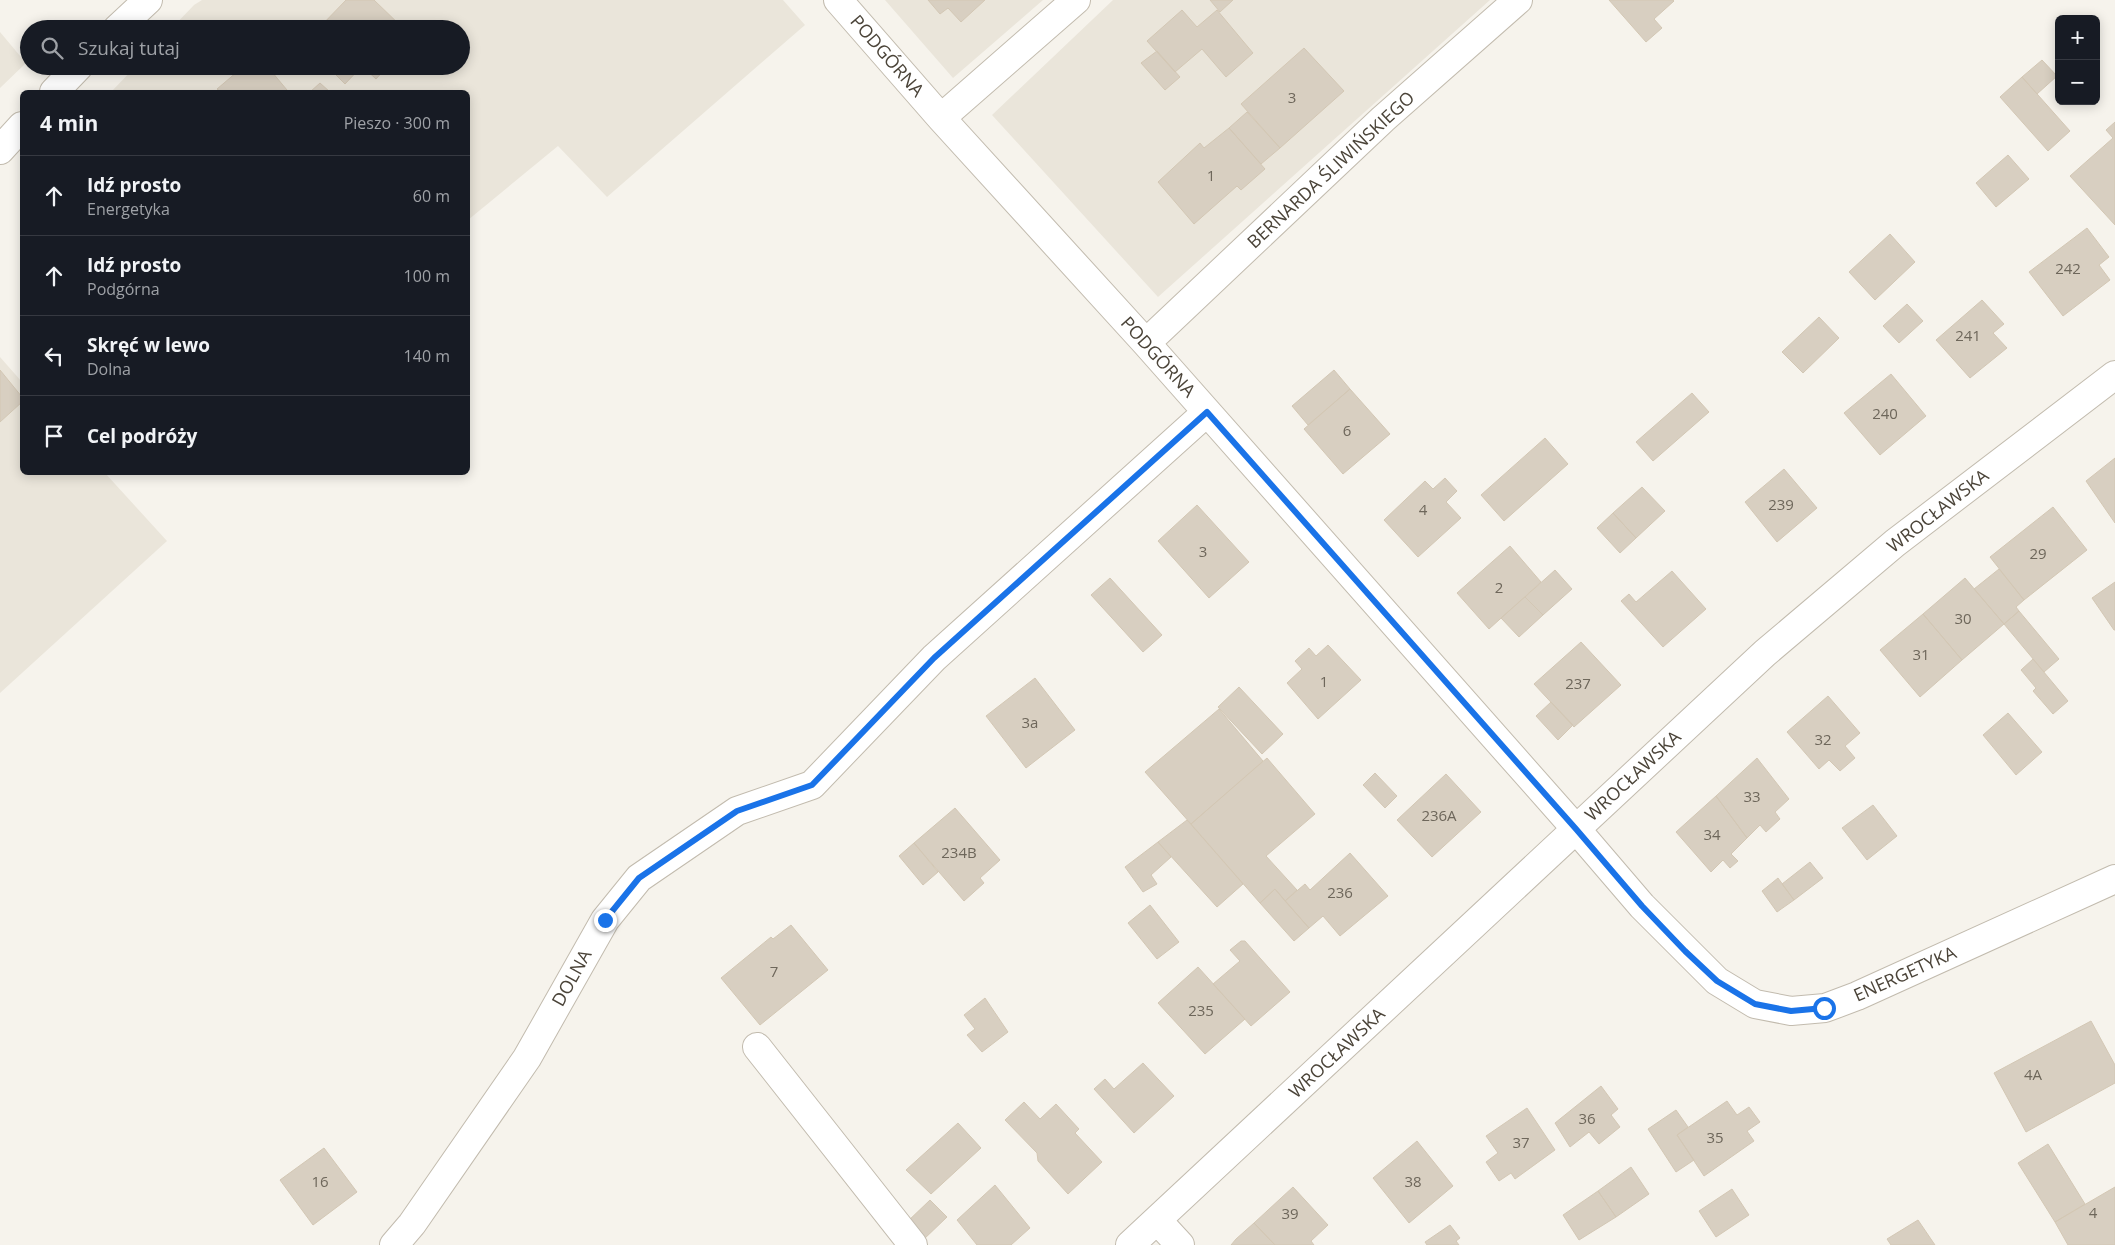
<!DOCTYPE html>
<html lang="pl">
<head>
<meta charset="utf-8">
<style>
  body { margin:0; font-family:"Open Sans",sans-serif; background:#20242c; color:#f1f3f6 }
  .controls { position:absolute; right:15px; top:15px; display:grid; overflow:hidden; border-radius:8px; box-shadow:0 2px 12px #0003 }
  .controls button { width:45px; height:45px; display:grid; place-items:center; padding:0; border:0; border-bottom:1px solid #363941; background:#171b24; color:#f1f3f6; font:25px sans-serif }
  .stop { position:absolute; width:15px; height:15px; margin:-11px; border:4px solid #1a73e8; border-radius:50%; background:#fff }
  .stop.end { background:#1a73e8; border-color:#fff; box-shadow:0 1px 5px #0008 }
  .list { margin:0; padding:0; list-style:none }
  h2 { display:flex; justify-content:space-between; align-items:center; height:65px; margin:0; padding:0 20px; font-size:21px }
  h2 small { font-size:16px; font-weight:400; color:#9ea1a6 }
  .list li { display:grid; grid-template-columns:32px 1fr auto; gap:15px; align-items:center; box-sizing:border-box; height:80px; padding:0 20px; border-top:1px solid #363941 }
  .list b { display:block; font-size:19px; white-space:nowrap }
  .list p { margin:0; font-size:16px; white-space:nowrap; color:#9ea1a6 }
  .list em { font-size:16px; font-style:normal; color:#9ea1a6 }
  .icon { flex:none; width:28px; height:28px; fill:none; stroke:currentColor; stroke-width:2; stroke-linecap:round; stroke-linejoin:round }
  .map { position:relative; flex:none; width:2115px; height:1245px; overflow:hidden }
  .search { position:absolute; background:#171b24; box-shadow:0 2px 12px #0003; left:20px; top:20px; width:450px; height:55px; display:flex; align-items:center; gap:12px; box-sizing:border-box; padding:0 18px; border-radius:28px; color:#9ea1a6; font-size:19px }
  .panel { position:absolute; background:#171b24; box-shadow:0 2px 12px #0003; left:20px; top:90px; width:450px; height:385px; border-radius:8px }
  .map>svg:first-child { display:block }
  .residential { fill:#eae5da }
  .building { fill:#d8cfc1; stroke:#d3c7b4 }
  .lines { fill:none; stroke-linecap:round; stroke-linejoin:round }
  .minor-casing { stroke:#c2bbae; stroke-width:30 }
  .minor { stroke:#fff; stroke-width:28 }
  .route { stroke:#1a73e8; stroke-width:6 }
  .labels { text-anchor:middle; stroke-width:4; stroke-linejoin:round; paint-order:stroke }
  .number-label { font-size:15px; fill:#6e675b }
  .street-label { font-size:18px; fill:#4b4439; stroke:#fff }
</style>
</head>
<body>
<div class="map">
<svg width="2115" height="1245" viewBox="0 0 2115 1245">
  <rect width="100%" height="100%" fill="#f6f3ec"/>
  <path class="residential" d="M202,0H783L805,25L607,197L558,146L468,220V92H111L136,66H461V29H171L194,5Z
    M885,0H1043L953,78Z
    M1113,0H1490L1158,297L992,115Z
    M0,32L26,63L0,88Z
    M0,357L22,382V472L105,473L167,541L0,693Z"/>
  <path class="building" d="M346,0H374L404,29H322L320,27Z
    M928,0H985L961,22L948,8L940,14Z
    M1210,0H1233L1220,12Z
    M1609,0H1673L1674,1L1654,19L1662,28L1646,42Z
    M1182,10L1197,27L1217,10L1253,53L1226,77L1202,49L1175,72L1147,41Z
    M1304,48L1344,91L1280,148L1241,104Z
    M1157,51L1180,77L1165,90L1141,63Z
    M2042,60L2057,76L2037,94L2022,77Z
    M244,66H267L287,90L285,92H221L217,89Z
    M327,66H388L376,79L362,66L345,84Z
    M2022,77L2070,131L2048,151L2000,97Z
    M320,83L330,92H310Z
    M1247,112L1280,148L1261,164L1229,128Z
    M2115,122V225L2070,176L2113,138L2106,130Z
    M1229,128L1265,169L1241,190L1237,186L1194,224L1158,182L1200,143L1204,148Z
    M2008,155L2029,179L1996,207L1976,183Z
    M2087,228L2109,257L2099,265L2110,280L2063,316L2029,272Z
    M1890,234L1915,262L1875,300L1849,272Z
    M1982,300L2004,324L1993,333L2007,348L1970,378L1936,340Z
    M1907,304L1923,321L1899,343L1883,326Z
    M1819,317L1839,338L1803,373L1782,352Z
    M0,370L22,397V402L0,422Z
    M1334,370L1350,389L1308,425L1292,406Z
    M1891,374L1926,416L1880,455L1844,413Z
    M1350,389L1390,434L1343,474L1304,429Z
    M1692,393L1709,412L1653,461L1636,442Z
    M1545,438L1568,464L1504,521L1481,495Z
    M2115,458V523L2086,481Z
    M1784,469L1817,508L1777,542L1745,502Z
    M1445,478L1457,491L1446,502L1461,518L1418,557L1384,520L1425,481L1433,489Z
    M1642,487L1665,511L1636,538L1613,513Z
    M1197,505L1249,562L1209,598L1158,541Z
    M2053,507L2087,550L2024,600L1990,557Z
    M1613,513L1636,538L1620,553L1597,528Z
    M1510,546L1541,582L1489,629L1457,593Z
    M1999,569L2024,600L2016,607L2019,611L2004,624L1974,589Z
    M1555,570L1572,589L1543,615L1525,597Z
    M1672,571L1706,609L1663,647L1621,601L1629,594L1636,602Z
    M1110,578L1162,635L1143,652L1091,595Z
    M1965,578L2004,624L1962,660L1923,614Z
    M2115,582V630H2114L2092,598Z
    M1525,597L1543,615L1519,637L1501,618Z
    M2019,611L2059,659L2044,672L2004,624Z
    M1923,614L1962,660L1920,697L1880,650Z
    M1581,642L1621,685L1574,727L1534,684Z
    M1328,645L1361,680L1318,719L1287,683L1302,669L1295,661L1309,648L1316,656Z
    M2033,659L2068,701L2053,714L2033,691L2036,688L2021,670Z
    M1035,678L1075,730L1026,768L986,716Z
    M1239,687L1283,734L1262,754L1218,707Z
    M1828,696L1860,733L1845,746L1855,758L1840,771L1829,760L1819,769L1787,732Z
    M1551,702L1573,725L1558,740L1536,716Z
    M1219,709L1263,761L1191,824L1145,772Z
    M2008,713L2042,752L2016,775L1983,735Z
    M1267,758L1315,814L1266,856L1297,890L1285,901L1275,889L1260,903L1191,824Z
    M1757,758L1789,799L1775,812L1780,819L1766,832L1760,825L1747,838L1716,796Z
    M1375,773L1397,796L1385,808L1363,785Z
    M1446,774L1481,812L1432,857L1397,820Z
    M1716,796L1747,838L1731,854L1738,861L1730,868L1723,860L1711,872L1676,832Z
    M1873,805L1897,836L1867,860L1842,828Z
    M955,808L1000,860L980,878L984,883L964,901L914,843Z
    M1187,820L1243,884L1217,907L1158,842Z
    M1158,842L1171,857L1151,875L1157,884L1143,892L1125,867Z
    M914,843L938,872L923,885L899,856Z
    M1350,853L1388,896L1340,936L1323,916L1309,928L1285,901L1305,884L1310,890Z
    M1810,862L1823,878L1794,900L1782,884Z
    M1778,878L1794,900L1777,912L1762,891Z
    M1275,889L1309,928L1294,941L1260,903Z
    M1150,905L1179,942L1157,959L1128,923Z
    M791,925L828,970L760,1025L721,978L771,937L773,939Z
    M1241,941H1245L1290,992L1251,1026L1213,984L1240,961L1230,950Z
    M1198,967L1245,1019L1205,1054L1158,1003Z
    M985,998L1008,1032L982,1052L967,1035L975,1029L964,1015Z
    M2091,1021L2115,1065V1083L2026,1132L1994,1073Z
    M1143,1063L1174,1096L1134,1133L1094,1089L1105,1079L1114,1089Z
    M1601,1086L1618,1109L1611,1115L1620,1127L1599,1144L1589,1132L1570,1147L1555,1123Z
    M1727,1101L1737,1115L1749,1107L1760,1122L1747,1131L1754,1141L1704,1176L1677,1135Z
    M1024,1102L1040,1119L1056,1104L1079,1129L1075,1133L1102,1162L1068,1194L1038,1161L1037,1153L1005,1120Z
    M1527,1108L1555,1150L1515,1179L1511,1173L1499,1181L1486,1162L1498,1153L1486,1136Z
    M1676,1110L1688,1127L1677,1135L1694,1160L1676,1172L1648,1129Z
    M958,1123L981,1148L931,1194L906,1170Z
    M1417,1141L1453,1186L1409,1223L1373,1178Z
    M2048,1144L2085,1204L2055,1222L2018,1163Z
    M324,1148L357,1192L313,1225L280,1180Z
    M1631,1167L1649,1194L1616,1217L1598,1191Z
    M995,1185L1030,1228L1011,1245H977L957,1220Z
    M1293,1187L1328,1225L1311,1241L1314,1245H1275L1254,1223Z
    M2115,1187V1245H2068L2055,1222Z
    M1732,1189L1749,1215L1716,1237L1699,1211Z
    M1598,1191L1616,1217L1579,1240L1563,1215Z
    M930,1200L947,1217L922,1241L906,1223Z
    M1918,1220L1935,1245H1891L1887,1239Z
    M1254,1223L1275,1245H1231L1236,1239Z
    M1450,1225L1460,1238L1456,1241L1459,1245H1427L1425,1242Z"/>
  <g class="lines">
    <defs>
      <path id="minor" d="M838,0L941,118L1146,343L1576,829L1642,906L1717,981L1755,1004L1791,1011L1825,1008L1857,996L2115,879
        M117,29L148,0
        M54,92L79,66
        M941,118L1076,0
        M0,150L22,126
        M1146,343L1383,119L1518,0
        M757,1047L913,1245
        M1157,1220L1180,1245
        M394,1245L412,1224L527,1058L605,920L639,878L737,811L812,785L934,658L1207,412
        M1130,1245L1765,653L1895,543L2115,375"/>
    </defs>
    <use href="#minor" class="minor-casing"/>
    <use href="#minor" class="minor"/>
  </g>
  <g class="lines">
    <path class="route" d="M605,920L639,878L737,811L812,785L934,658L1207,412L1576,829L1642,906L1685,951L1717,981L1755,1004L1791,1011L1824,1008"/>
  </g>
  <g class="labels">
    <g class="number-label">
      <text x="1292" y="103">3</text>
      <text x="1211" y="181">1</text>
      <text x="2068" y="274">242</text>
      <text x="1968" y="341">241</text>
      <text x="1885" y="419">240</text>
      <text x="1347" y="436">6</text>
      <text x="1781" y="510">239</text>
      <text x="1423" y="515">4</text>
      <text x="1203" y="557">3</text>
      <text x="2038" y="559">29</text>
      <text x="1499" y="593">2</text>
      <text x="1963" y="624">30</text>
      <text x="1921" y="660">31</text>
      <text x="1324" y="687">1</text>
      <text x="1578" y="689">237</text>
      <text x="1030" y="728">3a</text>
      <text x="1823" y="745">32</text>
      <text x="1752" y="802">33</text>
      <text x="1439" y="821">236A</text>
      <text x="1712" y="840">34</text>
      <text x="959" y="858">234B</text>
      <text x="1340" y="898">236</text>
      <text x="774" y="977">7</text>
      <text x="1201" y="1016">235</text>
      <text x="2033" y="1080">4A</text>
      <text x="1587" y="1124">36</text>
      <text x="1715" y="1143">35</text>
      <text x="1521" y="1148">37</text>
      <text x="320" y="1187">16</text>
      <text x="1413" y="1187">38</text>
      <text x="2093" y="1218">4</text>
      <text x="1290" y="1219">39</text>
    </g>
    <g class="street-label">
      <text transform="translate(887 56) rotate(49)" y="6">PODGÓRNA</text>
      <text transform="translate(1331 170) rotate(-43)" y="6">BERNARDA ŚLIWIŃSKIEGO</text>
      <text transform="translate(1158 357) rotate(48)" y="6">PODGÓRNA</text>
      <text transform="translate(1938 511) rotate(-38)" y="6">WROCŁAWSKA</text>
      <text transform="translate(1633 776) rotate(-43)" y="6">WROCŁAWSKA</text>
      <text transform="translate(1905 974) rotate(-24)" y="6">ENERGETYKA</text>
      <text transform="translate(572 978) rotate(-61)" y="6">DOLNA</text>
      <text transform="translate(1337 1053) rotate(-43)" y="6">WROCŁAWSKA</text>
    </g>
  </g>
</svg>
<div class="controls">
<button>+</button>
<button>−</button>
</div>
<div class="stop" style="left:1824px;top:1008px"></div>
<div class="stop end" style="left:605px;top:920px"></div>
<div class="search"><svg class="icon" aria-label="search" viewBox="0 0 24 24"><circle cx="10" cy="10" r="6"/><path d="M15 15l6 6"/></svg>Szukaj tutaj</div>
<section class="panel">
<h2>4 min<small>Pieszo · 300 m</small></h2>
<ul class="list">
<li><svg class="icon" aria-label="ahead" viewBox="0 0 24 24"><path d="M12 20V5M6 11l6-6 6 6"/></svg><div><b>Idź prosto</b><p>Energetyka</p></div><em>60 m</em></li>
<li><svg class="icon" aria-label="ahead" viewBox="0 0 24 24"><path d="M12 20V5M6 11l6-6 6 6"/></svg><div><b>Idź prosto</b><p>Podgórna</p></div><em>100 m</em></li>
<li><svg class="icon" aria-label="left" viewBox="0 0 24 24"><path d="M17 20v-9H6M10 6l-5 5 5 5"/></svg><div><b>Skręć w lewo</b><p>Dolna</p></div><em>140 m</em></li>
<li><svg class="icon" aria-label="arrive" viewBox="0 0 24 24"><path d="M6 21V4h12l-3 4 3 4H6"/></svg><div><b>Cel podróży</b></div></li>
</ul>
</section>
</div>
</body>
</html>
